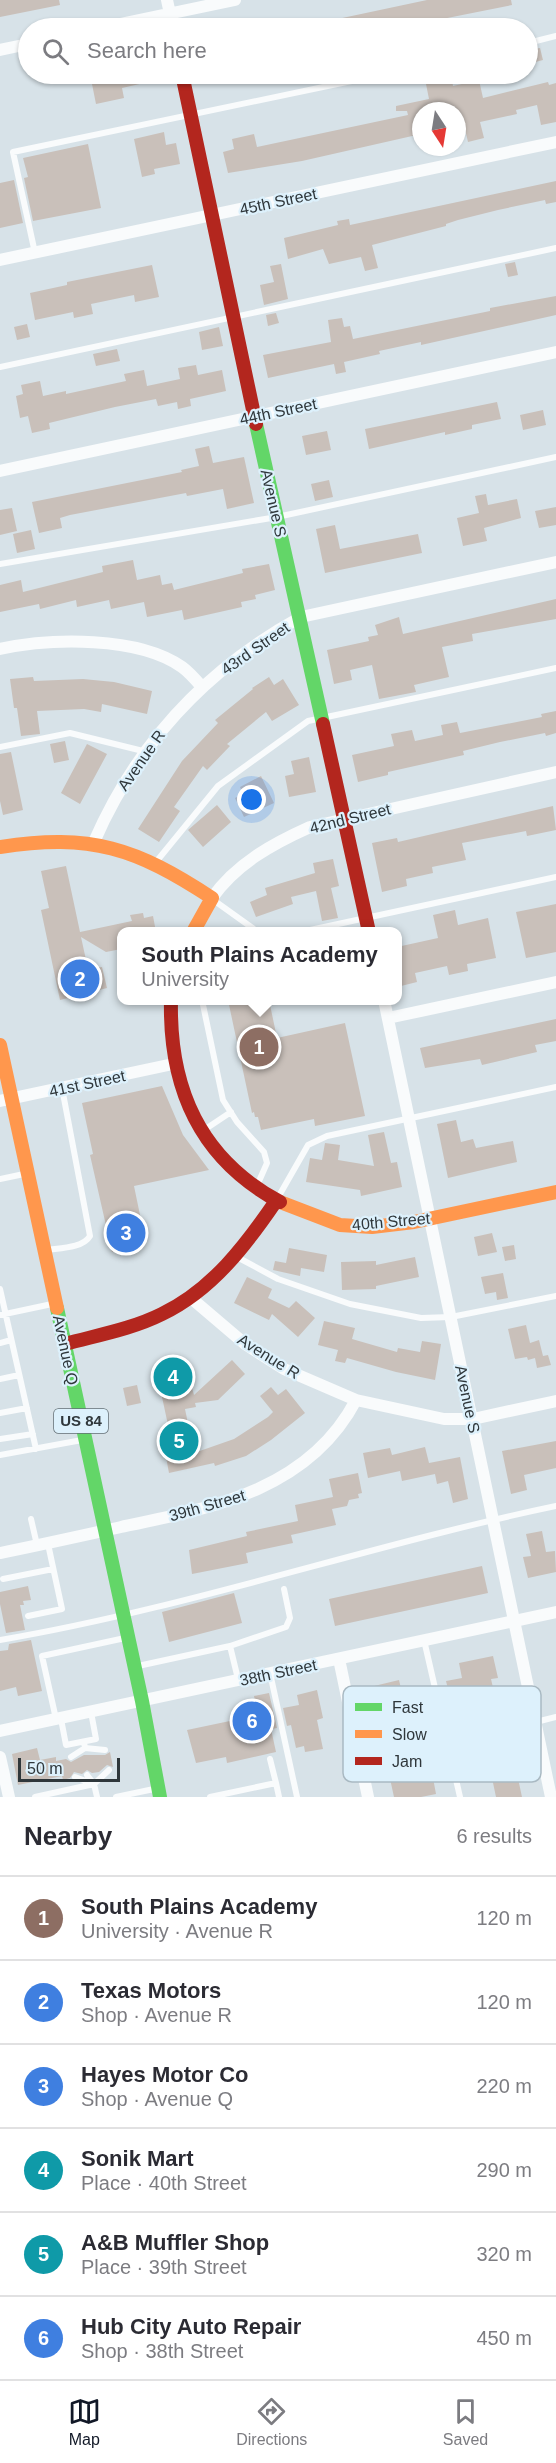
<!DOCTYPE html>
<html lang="en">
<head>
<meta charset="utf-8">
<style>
  body { margin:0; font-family:Helvetica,sans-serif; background:#f7f7f7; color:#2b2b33 }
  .compass { position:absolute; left:412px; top:102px; width:54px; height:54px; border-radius:50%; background:#fff; box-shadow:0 2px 4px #0004; rotate:168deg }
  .scale { position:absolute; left:18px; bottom:15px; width:102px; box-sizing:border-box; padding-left:6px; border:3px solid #2f373b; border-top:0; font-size:16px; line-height:21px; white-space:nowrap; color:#2f373b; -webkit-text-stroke:4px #ddf1fc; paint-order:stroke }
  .you { position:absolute; left:252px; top:800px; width:21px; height:21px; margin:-15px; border:4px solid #fff; border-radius:50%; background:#1a73e8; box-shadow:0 0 0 9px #1a73e833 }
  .badge { display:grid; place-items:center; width:39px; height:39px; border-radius:50%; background:#111827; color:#fff; font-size:20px; font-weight:700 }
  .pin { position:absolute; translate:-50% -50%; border:3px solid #fff; box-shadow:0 2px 6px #0006 }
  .popup { position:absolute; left:117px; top:927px; width:285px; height:78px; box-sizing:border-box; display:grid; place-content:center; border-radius:12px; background:#fff; filter:drop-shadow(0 2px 4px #0005); font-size:20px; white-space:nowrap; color:#7c7c81 }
  .popup b { font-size:22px; color:#2b2b33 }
  .popup::after { content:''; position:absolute; left:50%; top:100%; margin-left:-12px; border:12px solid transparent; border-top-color:#fff }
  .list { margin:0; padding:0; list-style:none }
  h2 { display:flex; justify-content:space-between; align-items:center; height:78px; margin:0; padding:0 24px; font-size:26px }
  h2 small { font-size:20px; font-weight:400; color:#7c7c81 }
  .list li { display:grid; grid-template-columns:39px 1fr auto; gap:18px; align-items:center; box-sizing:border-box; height:84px; padding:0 24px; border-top:2px solid #e1e1e2 }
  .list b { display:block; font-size:22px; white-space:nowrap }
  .list p { margin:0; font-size:20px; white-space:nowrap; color:#7c7c81 }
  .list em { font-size:20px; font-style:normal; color:#7c7c81 }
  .icon { flex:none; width:33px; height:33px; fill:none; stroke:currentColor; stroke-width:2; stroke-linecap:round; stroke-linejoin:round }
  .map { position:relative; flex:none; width:556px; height:1797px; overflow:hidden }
  .search { position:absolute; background:#fff; box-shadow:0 2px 4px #0004; left:18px; right:18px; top:18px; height:66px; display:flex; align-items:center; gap:15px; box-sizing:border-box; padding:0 21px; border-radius:33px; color:#7c7c81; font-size:22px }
  .sheet { height:582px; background:#fff }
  nav { display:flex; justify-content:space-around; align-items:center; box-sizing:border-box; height:84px; border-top:2px solid #e1e1e2; background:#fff; font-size:16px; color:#7c7c81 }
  nav a { display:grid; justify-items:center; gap:3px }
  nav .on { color:#111827 }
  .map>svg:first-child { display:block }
  .building { fill:#c9c0ba }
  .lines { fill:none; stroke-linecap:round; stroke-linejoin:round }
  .lane { stroke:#f9fbfc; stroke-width:6 }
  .street { stroke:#f9fbfc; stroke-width:12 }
  .fast { stroke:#63d668; stroke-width:14 }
  .slow { stroke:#ff974d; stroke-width:14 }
  .jam { stroke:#b3261e; stroke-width:14 }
  .labels { text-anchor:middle; stroke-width:4.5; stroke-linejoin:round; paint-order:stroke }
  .shield { fill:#ddf1fc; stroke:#636f75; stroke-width:1.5 }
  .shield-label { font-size:15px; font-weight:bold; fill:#2f373b }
  .street-label { font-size:16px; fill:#2f373b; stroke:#ddf1fc }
  .key { fill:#ddf1fc; stroke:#a9b9c2; stroke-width:1.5 }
  .key-label { font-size:16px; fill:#2f373b }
</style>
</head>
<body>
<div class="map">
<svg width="556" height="1797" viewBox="0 0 556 1797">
  <rect width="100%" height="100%" fill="#d7e2e8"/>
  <path class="building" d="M0,0H59L60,5L0,17Z
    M427,0H511L512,5L397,28H314V24Z
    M540,48L543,60L528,64V50Z
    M90,74H165L166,78L122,88L124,98L96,104Z
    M424,74H451L453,86L479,80L483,98L548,82L549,85L556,83V122L541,125L537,105L516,110L517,114L480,122L484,138L468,142L464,125L457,126V111H421V134L302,161L228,173L223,152L234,149L232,139L254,134L257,147L408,115L407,111H396V106L429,99Z
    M164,132L166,145L176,143L180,164L154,169L155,174L142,177L134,139Z
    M88,144L101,208L33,221L24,178L28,177L23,158Z
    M14,180L23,223L0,228V183Z
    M556,181V202L546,204L545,200L498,210L458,220L446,224V226L372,245L378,268L365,271L361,257L329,264L323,249L288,259L284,238L338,225L337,221L349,219L350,225Z
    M515,262L518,275L508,277L505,264Z
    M281,264L288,299L264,305L260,285L274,282L270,266Z
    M152,265L159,297L135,302L134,295L91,304L93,314L74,318L73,312L35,320L30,293L67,285V282Z
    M556,296V315L421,345V342L379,351L380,354L344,362L346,372L336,374L334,364L268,378L263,355L331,342L328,320L342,318L344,327L350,326L353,339L490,311V308Z
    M276,313L279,323L268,326L266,315Z
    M27,324L30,337L17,340L14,327Z
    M219,327L223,346L202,350L199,332Z
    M117,349L120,361L96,366L93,354Z
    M196,365L198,375L222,370L226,391L190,399L191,406L178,409L177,402L158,406L156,399L115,407L49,423L50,429L32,433L28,416L20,418L16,396L23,394L21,385L40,381L43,396L66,391V394L126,381L124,374L144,370L147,386L180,379L178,368Z
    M497,402L501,419L472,425V429L445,435V432L369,449L365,429Z
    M543,410L546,425L523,430L520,415Z
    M327,431L331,450L306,455L302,436Z
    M209,446L213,463L244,457L254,503L227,509L223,489L187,496L186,493L70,515L60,518L62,528L39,533L32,502L182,472L181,470L199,466L195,449Z
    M329,480L333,497L315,501L311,484Z
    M486,494L488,505L517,499L521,518L484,528L487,541L463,546L457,518L479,513L475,496Z
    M556,507V525L539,528L535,511Z
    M12,508L17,531L0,535V510Z
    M335,525L340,549L418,534L422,553L325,573L316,529Z
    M31,530L35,549L17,553L13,534Z
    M133,560L137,580L160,575L162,585L172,583L174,590L243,573L242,569L269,564L275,590L255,595L256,599L241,602L242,607L184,620L182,610L147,617L144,602L111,609L109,600L77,607L76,600L40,609L39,604L0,612V585L21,580L23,592L103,572L102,566Z
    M556,599V619L472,634L473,641L442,647L449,677L414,685L416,692L379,699L372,665L350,670L352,680L334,684L327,650L369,641L368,637L378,635L375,625L399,617L403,634Z
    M33,677L34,681L83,679L114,682L152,691L147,714L102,704L101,712L84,709L37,711L40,734L21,736L17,708H14L10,679Z
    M269,677L274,685L283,679L299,705L272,721L266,712L227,744L230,746L207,770L203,766L174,807L180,811L159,842L138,829L182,761L218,723L215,720L253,689L252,688Z
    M556,711V733L546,736L545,733L500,742L463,751L464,755L388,772V775L358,782L352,755L394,746L391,734L412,730L415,741L443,735L441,725L457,722L460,733L542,717L541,714Z
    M65,741L69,760L54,763L50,744Z
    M87,744L107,754L80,804L61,793Z
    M11,752L23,810L3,815L0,801V754Z
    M309,757L316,792L289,797L285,776L294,774L291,761Z
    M261,776L274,803L244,817L235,798L243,794L240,787Z
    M217,805L231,822L203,847L188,830Z
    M553,806L556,830L527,836L526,831L462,843L466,860L432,867L433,873L406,879L407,886L382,892L372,843L397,838L398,842Z
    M333,859L339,886L331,888L338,918L322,921L316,891L291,897L293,904L256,917L250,902L267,895L265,888L315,873L313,863Z
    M66,866L80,932L132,921L130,915L143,913L144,918L153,916L156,932H121V949L106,952L81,937L88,969L102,967L107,988L60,1000L41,910L49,908L41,871Z
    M556,904V952L526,958L516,912Z
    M455,910L458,925L488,918L496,958L467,964L468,971L449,975L447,966L415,973L417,982L397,987V947L438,938L433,915Z
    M228,1000H269L277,1038L345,1023L365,1116L315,1126L314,1119L261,1130L258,1117H255L254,1112L252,1113Z
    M556,1019V1041L535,1045L537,1052L482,1065L480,1059L425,1068L420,1048Z
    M162,1086L183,1135L209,1170L134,1186L146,1244L112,1252L90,1155L93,1154L82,1103Z
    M456,1120L461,1142L473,1139L476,1148L513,1141L517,1162L448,1178L437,1124Z
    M384,1132L391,1163L397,1162L402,1187L361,1196L360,1190L306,1182L310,1158L322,1160L325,1143L340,1145L338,1160L374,1166L368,1135Z
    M492,1233L497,1252L478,1256L474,1237Z
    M514,1245L516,1259L505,1261L502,1247Z
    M289,1248L327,1255L324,1272L301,1268L300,1276L273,1270L275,1261L286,1263Z
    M415,1257L419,1277L376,1286V1289L342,1290L341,1262L376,1261V1265Z
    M503,1273L508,1298L497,1300L496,1292L485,1294L481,1277Z
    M247,1277L272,1289L268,1298L289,1308L296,1301L315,1318L298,1337L272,1314L269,1320L234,1303Z
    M324,1321L355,1328L352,1339L397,1352L398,1348L420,1352L422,1341L441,1344L435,1380L396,1372L347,1358L345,1363L335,1361L338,1350L318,1345Z
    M526,1325L530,1343L539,1340L543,1356L548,1355L551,1365L537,1368L535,1358L528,1360L527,1357L515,1359L508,1329Z
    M232,1360L245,1374L218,1400L195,1403L196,1407L185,1409L194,1453L234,1439L268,1417L273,1412L260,1396L271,1387L278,1395L286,1389L305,1413L271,1440L246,1456L215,1466L214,1463L169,1473L166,1457L169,1456L162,1426L168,1425L156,1369L185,1363L194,1395Z
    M137,1385L141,1403L127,1406L123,1388Z
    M556,1441V1468L524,1475L527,1490L511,1494L502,1451Z
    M425,1447L429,1463L460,1457L468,1499L453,1503L448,1481L437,1484L435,1474L402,1481L400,1471L368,1478L363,1453L390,1448L392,1455Z
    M358,1473L362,1493L358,1494L359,1498L349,1500L347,1506L332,1509L336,1525L291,1535L293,1543L246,1553L248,1563L192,1574L189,1550L247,1536L246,1532L298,1521L295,1505L333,1497L329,1479Z
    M542,1531L546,1552L555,1551L556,1572L528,1578L523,1557L531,1556L526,1534Z
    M482,1566L488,1593L335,1626L329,1599Z
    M28,1586L31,1600L23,1601L24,1605H20L25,1630L6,1633L0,1604V1592Z
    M234,1593L242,1623L169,1642L162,1612Z
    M31,1640L42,1691L18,1696L16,1687L0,1691V1651L8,1650L9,1644Z
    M493,1656L498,1678L491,1679L497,1705L502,1704L522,1797H496L474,1692L450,1697L446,1681L462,1678L459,1663Z
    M399,1680L403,1697L394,1699L399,1721L408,1719L411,1736L405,1737L414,1782L433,1778L436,1794L421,1797H394L370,1687Z
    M317,1690L323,1718L317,1720L323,1749L305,1752L304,1746L296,1748L291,1725L287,1726L283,1708L299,1705L297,1695Z
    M269,1693L277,1728L271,1729L276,1752L227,1763L226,1757L196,1763L187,1730L258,1715L254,1696Z
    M37,1748L40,1760L56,1757V1761L66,1759L71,1762L84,1755H105L110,1752L113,1767L107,1765L99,1772L92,1773L87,1770L82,1774L74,1772L70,1778L63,1780L62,1776L18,1785L12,1754Z"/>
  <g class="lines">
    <path class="lane" d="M528,43L556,36
      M35,253L13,152L385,74
      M0,367L556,248
      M0,564L277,517L556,457
      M0,747L70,733L143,751
      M156,862L218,786L308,721L556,668
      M212,899L258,932
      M301,932L556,877
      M202,1000L223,1100L237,1122L264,1152L267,1163L256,1188
      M204,1130L231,1112
      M0,1179L24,1174
      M276,1201L308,1145L327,1136L556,1087
      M47,1250C61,1248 83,1248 90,1236L62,1088
      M237,1257L278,1279L350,1304L421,1318L451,1317L556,1296
      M0,1289L36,1449
      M0,1315L52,1304
      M0,1343L11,1340
      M0,1379L19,1375
      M0,1413L27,1408
      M0,1439L33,1434
      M0,1455L82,1440
      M31,1519L37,1545
      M3,1579L53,1569
      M28,1616L62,1609L48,1544
      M0,1640C188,1608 369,1545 556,1506
      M424,1640L460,1797
      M230,1646L286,1627L290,1618L284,1589
      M138,1666L230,1646L238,1679
      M270,1673L297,1797
      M56,1719L42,1656L125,1638
      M61,1719L66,1745L96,1739L91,1712
      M536,1722L556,1717
      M85,1748L105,1750
      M71,1757L85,1748L84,1742
      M270,1759L276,1783
      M87,1775L94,1784L97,1797
      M75,1777L91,1783
      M35,1797L94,1784L109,1770
      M116,1797L154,1789
      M210,1797L276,1783L279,1797"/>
    <path class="street" d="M167,0L173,28
      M101,28L235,0
      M0,50L28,44
      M0,260L556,142
      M0,471L556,352
      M0,649C51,638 138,636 182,667C189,672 196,680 202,687
      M94,842C137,743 206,669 301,617L556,562
      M212,898C236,864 272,844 310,827L556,772
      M384,1000L551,1797
      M388,1018L556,982
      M0,1101L173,1064
      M191,1298L245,1344L284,1369L356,1400
      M0,1553C40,1545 80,1536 121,1527C212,1508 309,1490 356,1400L444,1419H473L556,1401
      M339,1659L368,1797
      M0,1731L556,1612
      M0,1757L9,1797"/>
    <path class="fast" d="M256,424L323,724
      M57,1308L142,1701L160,1797"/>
    <path class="slow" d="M0,847C91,833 136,848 212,898L193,932
      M0,1045L57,1308
      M280,1202L340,1225L372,1227L414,1222L556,1192"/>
    <path class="jam" d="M182,74L256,424
      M323,724L369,932
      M171,1000C169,1089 200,1159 280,1202
      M65,1344C98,1335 132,1329 162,1314C212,1290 246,1245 276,1201"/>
  </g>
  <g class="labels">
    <rect class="shield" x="54" y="1409" width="54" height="24" rx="4.5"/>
    <g class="shield-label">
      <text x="81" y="1426">US 84</text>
    </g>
    <g class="street-label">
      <text transform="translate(278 201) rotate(-12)" y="6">45th Street</text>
      <text transform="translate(278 411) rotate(-12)" y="6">44th Street</text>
      <text transform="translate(274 503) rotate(77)" y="6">Avenue S</text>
      <text transform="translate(255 648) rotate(-35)" y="6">43rd Street</text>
      <text transform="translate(141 760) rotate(-55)" y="6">Avenue R</text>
      <text transform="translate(350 818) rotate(-14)" y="6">42nd Street</text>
      <text transform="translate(87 1083) rotate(-12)" y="6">41st Street</text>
      <text transform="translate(391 1221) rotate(-5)" y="6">40th Street</text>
      <text transform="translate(66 1350) rotate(78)" y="6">Avenue Q</text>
      <text transform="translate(269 1356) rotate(32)" y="6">Avenue R</text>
      <text transform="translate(468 1399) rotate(78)" y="6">Avenue S</text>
      <text transform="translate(207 1505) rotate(-16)" y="6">39th Street</text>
      <text transform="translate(278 1672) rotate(-12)" y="6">38th Street</text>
    </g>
  </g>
  <rect x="343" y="1686" width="198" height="96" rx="9" class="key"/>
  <rect x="355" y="1703" width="27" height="8" fill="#63d668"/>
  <rect x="355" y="1730" width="27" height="8" fill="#ff974d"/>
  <rect x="355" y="1757" width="27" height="8" fill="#b3261e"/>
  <g class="key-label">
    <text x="392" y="1713">Fast</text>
    <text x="392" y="1740">Slow</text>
    <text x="392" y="1767">Jam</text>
  </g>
</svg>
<svg class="compass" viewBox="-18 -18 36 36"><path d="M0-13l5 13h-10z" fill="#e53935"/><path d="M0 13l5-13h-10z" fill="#7c7c81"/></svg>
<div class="scale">50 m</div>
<div class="you"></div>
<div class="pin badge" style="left:259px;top:1047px;background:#8d6e63">1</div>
<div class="popup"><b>South Plains Academy</b>University</div>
<div class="pin badge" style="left:80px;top:979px;background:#3f7fe0">2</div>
<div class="pin badge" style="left:126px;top:1233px;background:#3f7fe0">3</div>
<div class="pin badge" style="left:173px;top:1377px;background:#0f9aa8">4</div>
<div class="pin badge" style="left:179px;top:1441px;background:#0f9aa8">5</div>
<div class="pin badge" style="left:252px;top:1721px;background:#3f7fe0">6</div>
<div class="search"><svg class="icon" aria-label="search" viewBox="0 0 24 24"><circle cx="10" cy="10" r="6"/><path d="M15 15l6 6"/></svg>Search here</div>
</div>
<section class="sheet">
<h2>Nearby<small>6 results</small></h2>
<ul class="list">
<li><span class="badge" style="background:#8d6e63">1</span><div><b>South Plains Academy</b><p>University · Avenue R</p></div><em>120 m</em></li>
<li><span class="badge" style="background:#3f7fe0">2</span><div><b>Texas Motors</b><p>Shop · Avenue R</p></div><em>120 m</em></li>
<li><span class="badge" style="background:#3f7fe0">3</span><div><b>Hayes Motor Co</b><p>Shop · Avenue Q</p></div><em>220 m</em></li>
<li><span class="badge" style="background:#0f9aa8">4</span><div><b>Sonik Mart</b><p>Place · 40th Street</p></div><em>290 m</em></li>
<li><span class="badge" style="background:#0f9aa8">5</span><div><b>A&amp;B Muffler Shop</b><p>Place · 39th Street</p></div><em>320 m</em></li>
<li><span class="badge" style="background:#3f7fe0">6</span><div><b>Hub City Auto Repair</b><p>Shop · 38th Street</p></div><em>450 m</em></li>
</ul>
</section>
<nav>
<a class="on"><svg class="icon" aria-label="map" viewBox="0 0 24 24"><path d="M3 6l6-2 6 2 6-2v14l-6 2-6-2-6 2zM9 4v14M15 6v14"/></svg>Map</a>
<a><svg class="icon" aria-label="directions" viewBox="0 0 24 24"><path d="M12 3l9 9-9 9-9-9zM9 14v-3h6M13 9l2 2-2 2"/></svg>Directions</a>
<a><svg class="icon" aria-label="saved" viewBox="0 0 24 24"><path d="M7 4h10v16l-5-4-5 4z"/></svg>Saved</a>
</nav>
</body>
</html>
